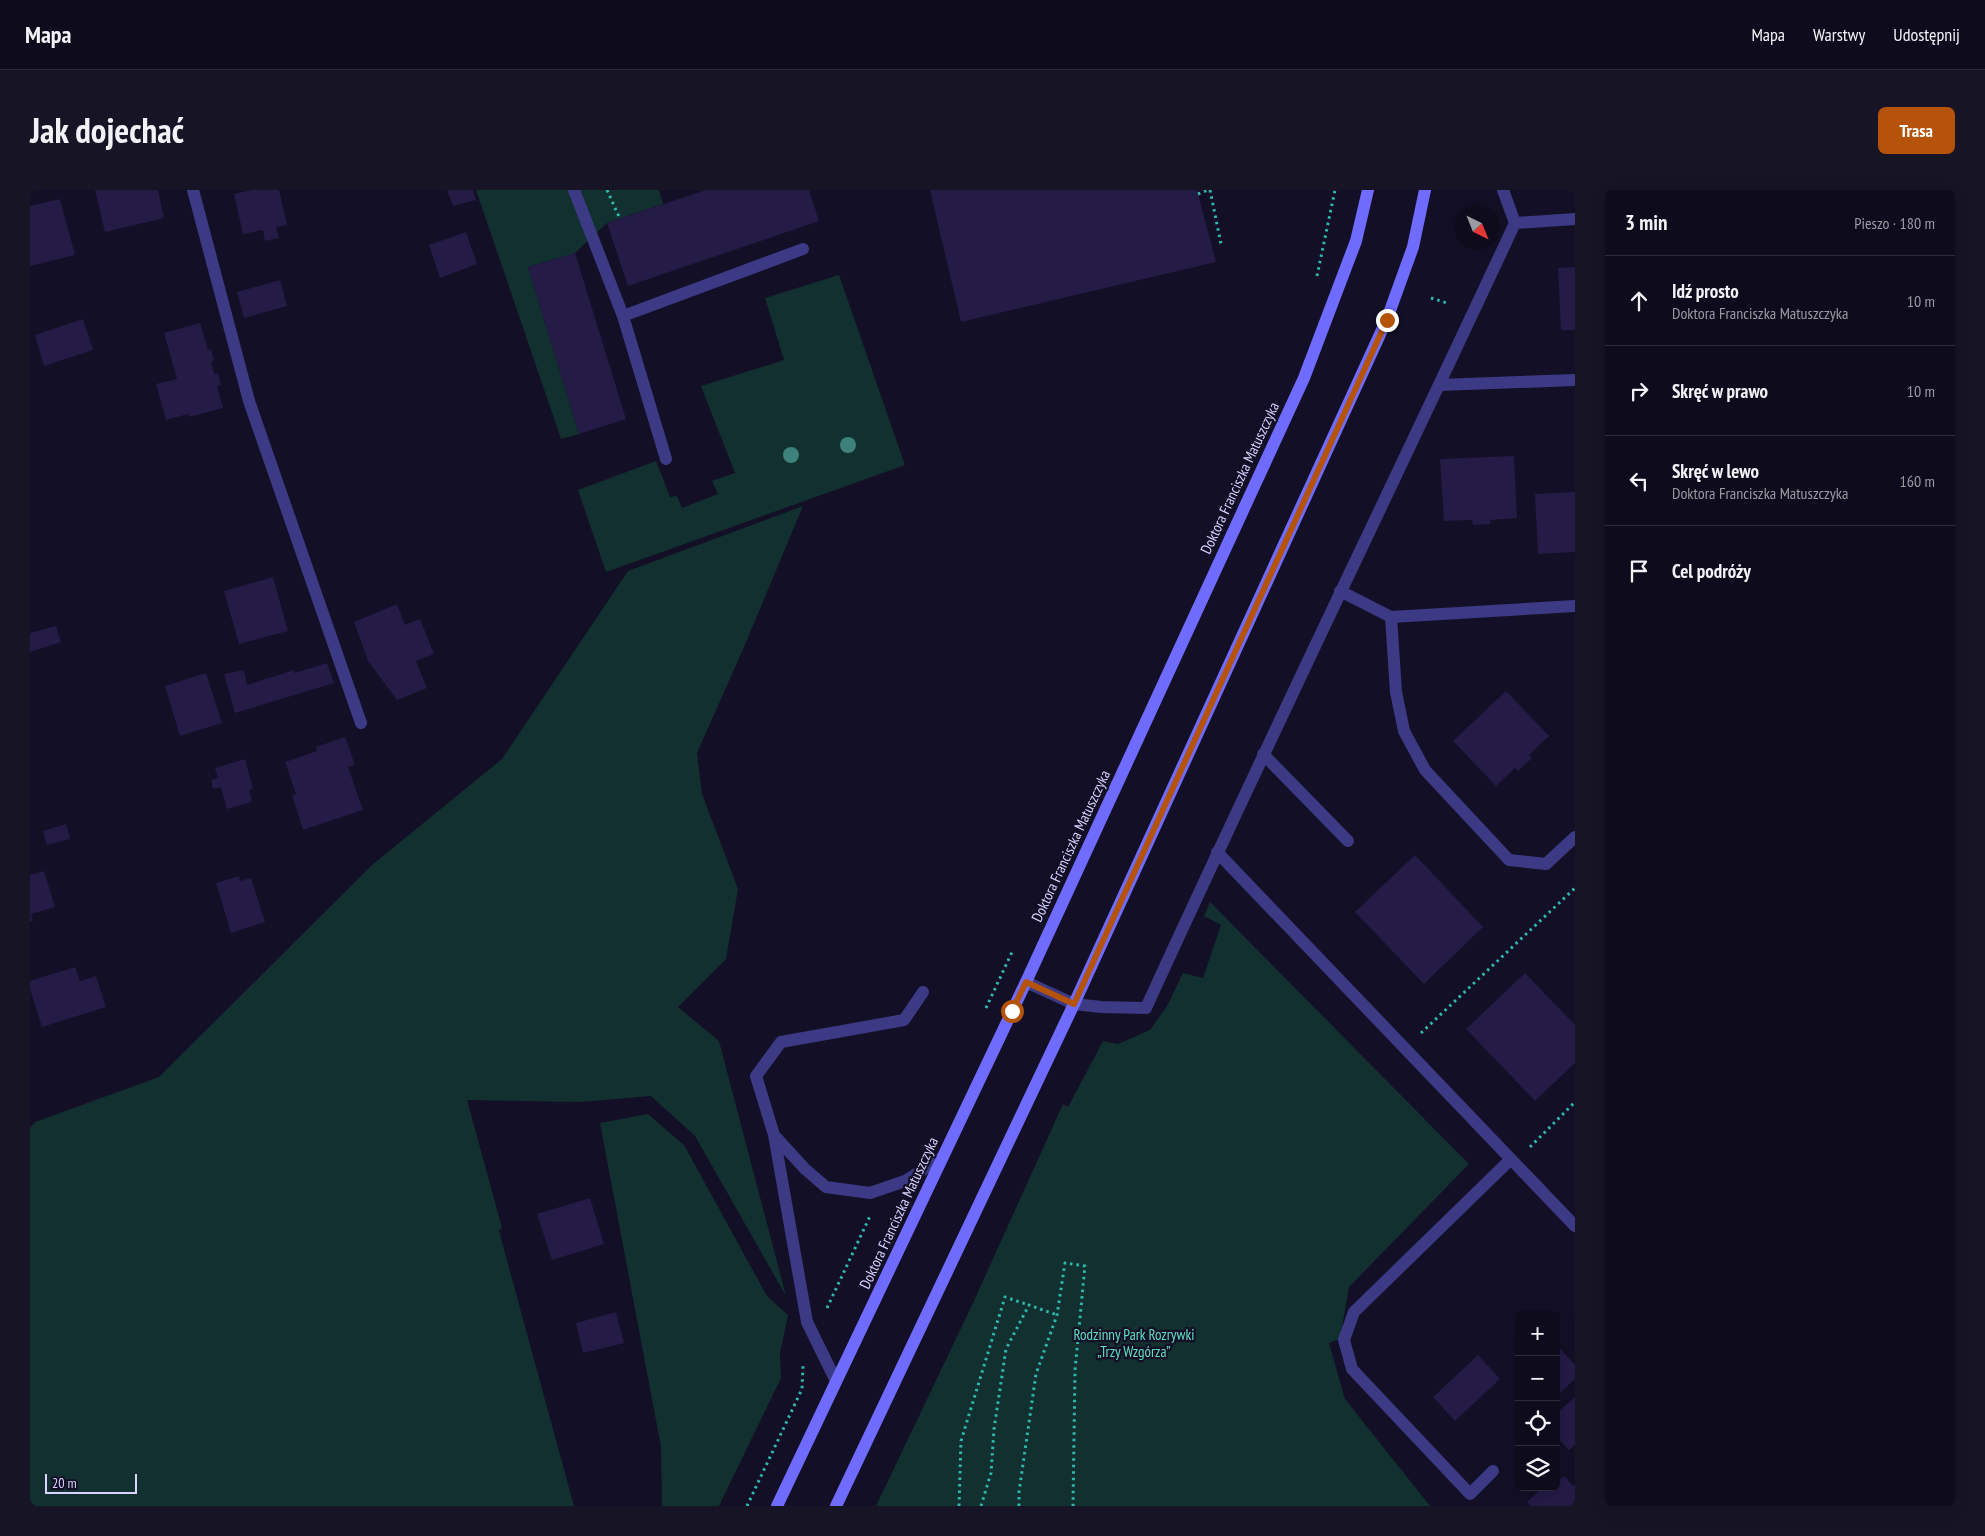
<!DOCTYPE html>
<html lang="pl">
<head>
<meta charset="utf-8">
<style>
  body { margin:0; font-family:"PT Sans Narrow",sans-serif; background:#171425; color:#f1f3f6 }
  .controls { position:absolute; right:15px; bottom:15px; display:grid; overflow:hidden; border-radius:8px; box-shadow:0 5px 20px #0002 }
  .controls button { width:45px; height:45px; display:grid; place-items:center; padding:0; border:0; border-bottom:1px solid #2e2b3b; background:#0e0b1c; color:#f1f3f6; font:25px sans-serif }
  .compass { position:absolute; left:1425px; top:15px; width:45px; height:45px; border-radius:50%; background:#0e0b1c; box-shadow:0 5px 20px #0002; rotate:137deg }
  .scale { position:absolute; left:15px; bottom:12px; width:92px; box-sizing:border-box; padding-left:5px; border:2px solid #d9d4ff; border-top:0; font-size:14px; line-height:18px; white-space:nowrap; color:#d9d4ff; -webkit-text-stroke:4px #130f26; paint-order:stroke }
  .stop { position:absolute; width:15px; height:15px; margin:-11px; border:4px solid #b45309; border-radius:50%; background:#fff }
  .stop.end { background:#b45309; border-color:#fff; box-shadow:0 1px 5px #0008 }
  .list { margin:0; padding:0; list-style:none }
  h2 { display:flex; justify-content:space-between; align-items:center; height:65px; margin:0; padding:0 20px; font-size:21px }
  h2 small { font-size:16px; font-weight:400; color:#9b9ba3 }
  .list li { display:grid; grid-template-columns:32px 1fr auto; gap:15px; align-items:center; box-sizing:border-box; height:90px; padding:0 20px; border-top:1px solid #2e2b3b }
  .list b { display:block; font-size:19px; white-space:nowrap }
  .list p { margin:0; font-size:16px; white-space:nowrap; color:#9b9ba3 }
  .list em { font-size:16px; font-style:normal; color:#9b9ba3 }
  .icon { flex:none; width:28px; height:28px; fill:none; stroke:currentColor; stroke-width:2; stroke-linecap:round; stroke-linejoin:round }
  .map { position:relative; flex:none; width:1545px; height:1316px; overflow:hidden; border-radius:8px }
  header { display:flex; align-items:center; gap:30px; box-sizing:border-box; height:70px; padding:0 25px; background:#0e0b1c; border-bottom:1px solid #2e2b3b }
  header strong { font-size:24px }
  nav { display:flex; gap:28px; margin-inline-start:auto; font-size:18px }
  .intro { display:flex; align-items:center; justify-content:space-between; box-sizing:border-box; height:120px; padding:0 30px }
  h1 { margin:0; font-size:35px }
  .button { padding:12px 22px; border-radius:8px; background:#b45309; color:#fff; font-size:18px; font-weight:700 }
  main { display:flex; gap:30px; padding:0 30px }
  aside { flex:1; background:#0e0b1c; border-radius:8px; box-shadow:0 5px 20px #0002 }
  .map>svg:first-child { display:block }
  .green { fill:#12302f }
  .building { fill:#241b47 }
  .lines { fill:none; stroke-linecap:round; stroke-linejoin:round }
  .path { stroke:#2fb8b0; stroke-width:3; stroke-dasharray:2.5 4; stroke-linecap:butt }
  .lane { stroke:#3d3a85; stroke-width:12 }
  .street { stroke:#3d3a85; stroke-width:12 }
  .secondary { stroke:#6f6bff; stroke-width:12 }
  .tree { fill:#3d827b }
  .route { stroke:#b45309; stroke-width:6 }
  .labels { text-anchor:middle; stroke-width:4.5; stroke-linejoin:round; paint-order:stroke }
  .street-label { font-size:15px; fill:#d9d4ff; stroke:#130f26 }
  .park-label { font-size:15px; fill:#5fe0c0; stroke:#130f26 }
</style>
</head>
<body>
<header>
<strong>Mapa</strong>
<nav><a>Mapa</a><a>Warstwy</a><a>Udostępnij</a></nav>
</header>
<div class="intro"><h1>Jak dojechać</h1><a class="button">Trasa</a></div>
<main>
<div class="map">
<svg width="1545" height="1316" viewBox="0 0 1545 1316">
  <rect width="100%" height="100%" fill="#130f26"/>
  <path class="green" d="M446,0H629L633,14L577,33L545,63L498,77L549,244L531,249Z
    M809,85L875,275L576,382L548,300L626,271L640,307L647,306L652,318L688,304L682,291L705,283L671,196L754,170L735,108Z
    M773,316L714,457L667,563L672,604L708,699L696,769L648,817L689,851L756,1106L665,946L621,906L550,912L437,910L472,1038L469,1040L472,1052L544,1316H0V938L5,932L129,887L342,675L472,569L598,381Z
    M1180,712L1439,974L1319,1097L1310,1149L1299,1153L1315,1209L1400,1316H846L943,1113L1033,914L1038,917L1073,851L1088,854L1120,840L1137,816L1153,783L1173,788L1191,735L1174,726Z
    M618,924L654,955L737,1106L758,1125L750,1163L751,1188L689,1316H632L631,1257L570,933Z"/>
  <path class="building" d="M65,0H128L134,28L75,42Z
    M222,0H249L257,35L246,37L249,48L235,51L233,40L213,44L204,4Z
    M417,0H443L446,10L423,16Z
    M676,0H779L789,31L598,96L577,33Z
    M900,0H1167L1186,72L931,132Z
    M30,9L45,65L0,76V16Z
    M436,42L447,74L410,88L399,55Z
    M545,63L596,229L549,244L498,77Z
    M1545,77V140H1531L1528,78Z
    M250,90L257,116L214,128L207,102Z
    M53,129L63,160L14,176L5,145Z
    M170,133L178,160L181,159L184,170L181,172L185,185L188,183L191,195L187,196L193,218L159,227L158,224L136,230L126,194L147,189L134,143Z
    M1484,266L1487,328L1460,330V334L1443,335L1442,330L1414,331L1410,269Z
    M1545,302V362L1508,364L1505,304Z
    M243,387L258,441L209,454L194,401Z
    M367,414L375,435L390,429L404,464L386,471L397,498L367,510L338,471L324,432Z
    M26,436L31,452L0,462V443Z
    M297,473L304,493L205,523L194,484L214,480L217,495L264,480V483Z
    M176,483L192,533L150,546L135,496Z
    M1476,501L1519,546L1499,565L1502,568L1488,581L1485,578L1466,596L1423,551Z
    M315,547L325,575L318,577L333,620L273,640L262,605L266,604L255,572L287,561L286,557Z
    M215,569L223,599L219,600L222,612L197,619L191,597L183,599L181,590L188,588L185,578Z
    M36,634L40,649L17,655L13,641Z
    M1385,665L1453,737L1394,794L1325,722Z
    M14,681L25,717L1,724L3,731H0V685Z
    M209,686L210,691L221,688L235,732L201,743L186,693Z
    M45,777L50,791L66,786L76,817L12,837L0,799V791Z
    M1495,783L1545,835V873L1505,911L1436,839Z
    M560,1008L574,1054L522,1070L507,1024Z
    M586,1122L594,1153L553,1163L546,1133Z
    M1528,1156L1545,1175V1189L1526,1207V1158Z
    M1448,1165L1470,1189L1425,1231L1403,1207Z
    M1545,1207V1255L1539,1260L1526,1246V1224Z
    M1534,1286L1543,1296L1545,1294V1316H1501L1497,1312L1512,1298L1516,1302L1522,1297H1526V1293Z"/>
  <g class="lines">
    <path class="path" d="M577,0L590,29
      M1180,0L1191,54
      M1168,4L1178,0
      M1287,86L1305,0
      M1401,108L1417,113
      M956,818L983,760
      M1391,843L1545,698
      M1500,957L1545,912
      M797,1118L841,1024
      M717,1316L772,1199L773,1176
      M929,1316L931,1251L975,1107L999,1115
      M951,1316L961,1283L964,1239L976,1159L999,1115L1027,1125
      M989,1316V1302L1006,1184L1027,1125L1035,1073L1055,1076L1045,1180L1043,1316"/>
    <path class="lane" d="M163,0L219,211L331,533
      M544,0L593,126L773,59
      M593,126L636,269
      M744,945L775,979L796,997L840,1003L875,991L913,967
      M806,1191L777,1132L744,945L726,886L751,852L874,830L893,802"/>
    <path class="street" d="M1485,33L1545,29
      M1409,195L1545,190
      M1310,401L1361,427L1545,416
      M1361,427L1366,502L1374,541L1395,580L1479,670L1516,674L1545,647
      M1233,564L1318,651
      M1187,662L1545,1036
      M996,792L1044,814L1071,817L1116,818C1236,555 1363,295 1485,33L1473,0
      M1463,1281L1440,1304L1322,1179L1314,1150L1324,1122L1481,969"/>
    <path class="secondary" d="M747,1316L996,792L1274,188L1326,51L1338,0
      M806,1316L1044,814L1357,129L1383,57L1395,0"/>
  </g>
  <g class="tree">
    <circle cx="818" cy="255" r="8"/>
    <circle cx="761" cy="265" r="8"/>
  </g>
  <g class="lines">
    <path class="route" d="M982,821L996,792L1044,814L1357,130"/>
  </g>
  <g class="labels">
    <g class="street-label">
      <text transform="translate(1210 288) rotate(-65)" y="5">Doktora Franciszka Matuszczyka</text>
      <text transform="translate(1041 656) rotate(-65)" y="5">Doktora Franciszka Matuszczyka</text>
      <text transform="translate(869 1023) rotate(-65)" y="5">Doktora Franciszka Matuszczyka</text>
    </g>
    <g class="park-label">
      <text x="1104" y="1150">Rodzinny Park Rozrywki<tspan x="1104" dy="17">„Trzy Wzgórza”</tspan></text>
    </g>
  </g>
</svg>
<div class="controls">
<button>+</button>
<button>−</button>
<button><svg class="icon" aria-label="locate" viewBox="0 0 24 24"><circle cx="12" cy="12" r="6"/><path d="M12 2v4M12 18v4M2 12h4M18 12h4"/></svg></button>
<button><svg class="icon" aria-label="layers" viewBox="0 0 24 24"><path d="M12 4l9 5-9 5-9-5zM3 14l9 5 9-5"/></svg></button>
</div>
<svg class="compass" viewBox="-18 -18 36 36"><path d="M0-13l5 13h-10z" fill="#e53935"/><path d="M0 13l5-13h-10z" fill="#9b9ba3"/></svg>
<div class="scale">20 m</div>
<div class="stop" style="left:982px;top:821px"></div>
<div class="stop end" style="left:1357px;top:130px"></div>
</div>
<aside>
<h2>3 min<small>Pieszo · 180 m</small></h2>
<ul class="list">
<li><svg class="icon" aria-label="ahead" viewBox="0 0 24 24"><path d="M12 20V5M6 11l6-6 6 6"/></svg><div><b>Idź prosto</b><p>Doktora Franciszka Matuszczyka</p></div><em>10 m</em></li>
<li><svg class="icon" aria-label="right" viewBox="0 0 24 24"><path d="M7 20v-9h11M14 6l5 5-5 5"/></svg><div><b>Skręć w prawo</b></div><em>10 m</em></li>
<li><svg class="icon" aria-label="left" viewBox="0 0 24 24"><path d="M17 20v-9H6M10 6l-5 5 5 5"/></svg><div><b>Skręć w lewo</b><p>Doktora Franciszka Matuszczyka</p></div><em>160 m</em></li>
<li><svg class="icon" aria-label="arrive" viewBox="0 0 24 24"><path d="M6 21V4h12l-3 4 3 4H6"/></svg><div><b>Cel podróży</b></div></li>
</ul>
</aside>
</main>
</body>
</html>
